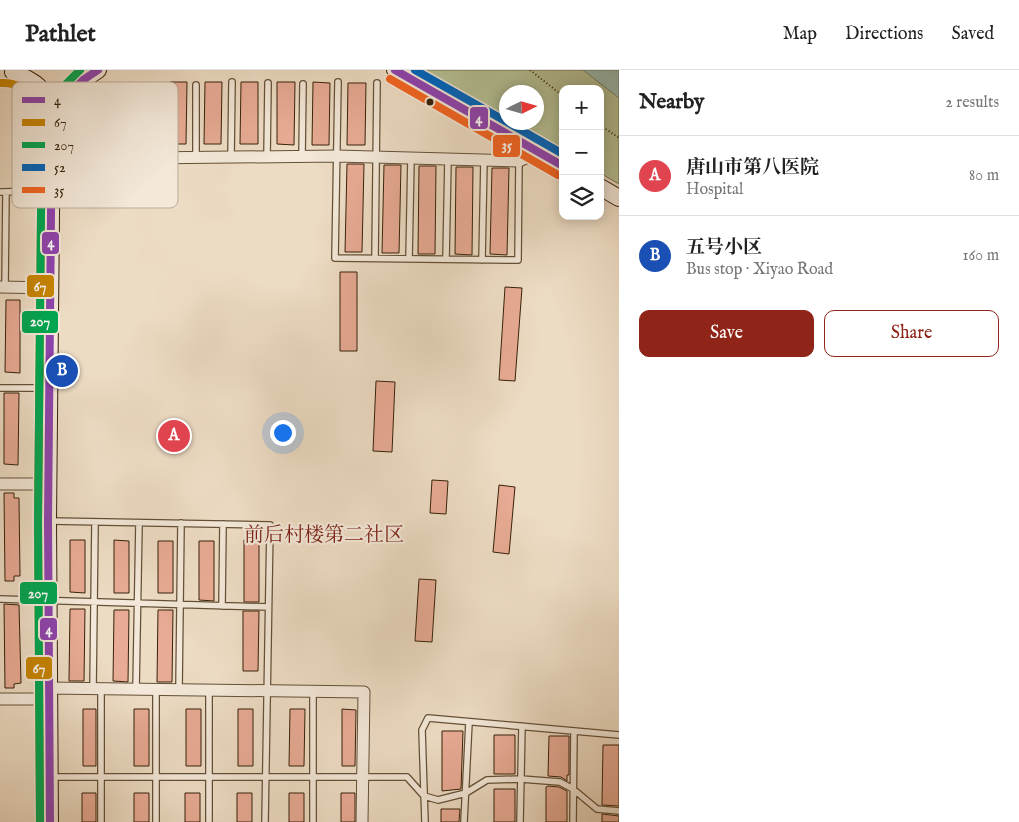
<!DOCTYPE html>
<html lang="en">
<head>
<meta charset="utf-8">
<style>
  body { margin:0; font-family:"IM FELL English","Noto Serif SC",serif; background:#f6f6f6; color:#222 }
  .controls { position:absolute; right:15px; top:15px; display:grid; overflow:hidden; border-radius:10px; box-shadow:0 2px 12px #0003 }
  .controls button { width:45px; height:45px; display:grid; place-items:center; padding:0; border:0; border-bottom:1px solid #e0e0e0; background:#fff; color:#222; font:25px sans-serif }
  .compass { position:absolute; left:499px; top:15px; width:45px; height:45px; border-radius:50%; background:#fff; box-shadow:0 2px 12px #0003; rotate:85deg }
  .you { position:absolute; left:282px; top:362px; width:18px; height:18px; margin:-12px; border:4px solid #fff; border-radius:50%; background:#1a73e8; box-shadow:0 0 0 8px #1a73e833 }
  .badge { display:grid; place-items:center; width:32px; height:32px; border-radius:50%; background:#8f2418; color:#fff; font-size:16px; font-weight:700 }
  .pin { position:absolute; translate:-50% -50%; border:2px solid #fff; box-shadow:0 1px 5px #0006 }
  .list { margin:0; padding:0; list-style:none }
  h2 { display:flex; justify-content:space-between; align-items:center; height:65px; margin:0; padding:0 20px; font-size:21px }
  h2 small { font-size:16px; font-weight:400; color:#767676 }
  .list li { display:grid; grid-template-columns:32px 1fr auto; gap:15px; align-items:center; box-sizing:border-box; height:80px; padding:0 20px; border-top:1px solid #e0e0e0 }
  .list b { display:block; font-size:19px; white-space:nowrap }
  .list p { margin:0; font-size:16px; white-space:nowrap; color:#767676 }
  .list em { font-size:16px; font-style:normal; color:#767676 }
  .actions { display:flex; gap:10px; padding:15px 20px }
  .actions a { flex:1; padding:11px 0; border:1px solid #8f2418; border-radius:10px; text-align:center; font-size:18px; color:#8f2418 }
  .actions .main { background:#8f2418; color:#fff }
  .icon { flex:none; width:28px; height:28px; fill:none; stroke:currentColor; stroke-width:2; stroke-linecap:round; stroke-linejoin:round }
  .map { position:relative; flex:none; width:619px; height:752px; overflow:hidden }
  header { display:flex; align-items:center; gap:30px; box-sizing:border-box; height:70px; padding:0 25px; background:#fff; border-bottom:1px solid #e0e0e0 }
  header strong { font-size:24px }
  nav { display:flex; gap:28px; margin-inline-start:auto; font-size:18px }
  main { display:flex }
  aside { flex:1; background:#fff }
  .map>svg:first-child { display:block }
  .green { fill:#b5c196; stroke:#76714f }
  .water { fill:#99bcb3; stroke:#717e6f }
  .building { fill:#e8ab95; stroke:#362108 }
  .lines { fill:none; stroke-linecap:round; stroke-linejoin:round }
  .lane-casing { stroke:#645037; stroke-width:8 }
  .street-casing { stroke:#645037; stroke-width:13 }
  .secondary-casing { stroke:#362108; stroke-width:18 }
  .path { stroke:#362108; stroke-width:2; stroke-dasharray:1 2.5; stroke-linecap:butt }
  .lane { stroke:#f3e8d9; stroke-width:5.5 }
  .street { stroke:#f3e8d9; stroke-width:11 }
  .secondary { stroke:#f3e8d9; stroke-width:16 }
  .bus-1-casing { stroke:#f3e8d9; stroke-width:11 }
  .bus-2-casing { stroke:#f3e8d9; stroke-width:11 }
  .bus-3-casing { stroke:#f3e8d9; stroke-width:11 }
  .bus-4-casing { stroke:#f3e8d9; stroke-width:11 }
  .bus-5-casing { stroke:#f3e8d9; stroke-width:11 }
  .bus-1 { stroke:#8e44ad; stroke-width:8 }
  .bus-2 { stroke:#c78502; stroke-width:8 }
  .bus-3 { stroke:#00a651; stroke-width:8 }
  .bus-4 { stroke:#0065bd; stroke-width:8 }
  .bus-5 { stroke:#f26522; stroke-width:8 }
  .bus-dot { fill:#362108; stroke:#f3e8d9; stroke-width:2 }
  .labels { text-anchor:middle; stroke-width:4.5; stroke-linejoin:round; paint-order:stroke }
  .quarter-label { font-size:20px; fill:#7a1f14; stroke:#f3e8d9 }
  .key { fill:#f3e8d9; stroke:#baac9a; stroke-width:1 }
  .key-label { font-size:14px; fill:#362108 }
  .line-badge { stroke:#f3e8d9; stroke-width:2 }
  .badge-label { font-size:14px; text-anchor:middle; font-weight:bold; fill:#fff }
</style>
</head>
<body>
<header>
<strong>Pathlet</strong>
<nav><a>Map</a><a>Directions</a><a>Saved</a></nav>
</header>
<main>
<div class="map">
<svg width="619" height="752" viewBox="0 0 619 752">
  <rect width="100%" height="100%" fill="#eddcc4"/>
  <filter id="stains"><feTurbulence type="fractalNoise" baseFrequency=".004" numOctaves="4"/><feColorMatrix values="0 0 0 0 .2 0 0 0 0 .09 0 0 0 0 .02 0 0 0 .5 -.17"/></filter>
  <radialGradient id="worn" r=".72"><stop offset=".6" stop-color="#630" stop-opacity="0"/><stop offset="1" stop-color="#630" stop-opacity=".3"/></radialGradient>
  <path class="green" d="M418,0H619V114L600,103V19H563V82L511,53L536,52V22H507L506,50Z"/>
  <path class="water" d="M583,0H619V28Z"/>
  <path class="building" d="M170,12H187L186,74H169Z
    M205,12H222L221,74H204Z
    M241,12H258V74H240Z
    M277,12H295L294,75L277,74Z
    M313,12L330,13L329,75H312Z
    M348,13H366L365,75H347Z
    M347,94H364L362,182H345Z
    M384,95H401L399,183H382Z
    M419,96H436L435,184H418Z
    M456,97H473L472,185L455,184Z
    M492,98H509L507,185L490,184Z
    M340,202H357V281H340Z
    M505,217L522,218L515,311L499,310Z
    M6,230H20V303L5,302Z
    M376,311L395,312L392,382L373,381Z
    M4,323H19L18,395L4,394Z
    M432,410L448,411L446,444L430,443Z
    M499,415L515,417L509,484L493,482Z
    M4,423H14V428H19L20,506H14V511H5Z
    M70,470H85V523L70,522Z
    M114,470L129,471V523H114Z
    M244,470H259V532H244Z
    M158,471H173V523H158Z
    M199,471H214V531L199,530Z
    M419,509L436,510L432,572L415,571Z
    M4,534L19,535L21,613L14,614V618H5Z
    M70,539H85L84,611H69Z
    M114,540H129L128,612L113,611Z
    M158,540H173L172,612H157Z
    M243,541H259L258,601H243Z
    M83,639H96V696H83Z
    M134,639H149V696H134Z
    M186,639H201V696H186Z
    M238,639H253V696H238Z
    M290,639H305L304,696H289Z
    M342,639L356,640L355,696H342Z
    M442,661H463L461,719L442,721Z
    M494,665H515V704H494Z
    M549,666H569V705H567V711L561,707L548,706Z
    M603,675H619V736L602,735Z
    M548,716L559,717L567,721V752H546V717Z
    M494,719H515V752H494Z
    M82,723H96V752H82Z
    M134,723H149V752H134Z
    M185,723H200V752H185Z
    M237,723H252V752H237Z
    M289,723H304V752H289Z
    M341,723H355V752H341Z
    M441,739H460L459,752H441Z
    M602,744L619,746V752H602Z"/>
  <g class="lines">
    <defs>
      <path id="lane" d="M338,12L335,188L518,190L519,91
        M302,86L303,14
        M231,87L232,12
        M267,87L268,13
        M161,88V18
        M196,88V15
        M0,122L50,121
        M375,188L377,13
        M409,189L411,88
        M446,189L448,89
        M482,190L484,90
        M5,217L6,122
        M0,318H48
        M50,451L270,455L265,752
        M0,529L268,537
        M222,536L223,454
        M93,618L95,452
        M136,619L139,453
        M179,619L181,453
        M52,707H407L424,726L438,730L466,723L487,710L521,709L560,712L573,719L597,739L619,741
        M101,752V618
        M156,752V619
        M209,752V620
        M313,752V621
        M425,752L422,660L428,648L619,665
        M464,752L469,652
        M520,752L522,656
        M573,752L574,661"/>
      <path id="street" d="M53,89L337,86L519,91L539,82
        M0,217L51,218
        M0,414H49
        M49,618L364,622L362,752
        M0,629H49"/>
      <path id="secondary" d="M395,0L563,96
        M13,2C37,13 44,16 52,42L48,451L50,752
        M52,42L83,10L98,0
        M600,117L619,128"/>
    </defs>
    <use href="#lane" class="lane-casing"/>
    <use href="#street" class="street-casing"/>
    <use href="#secondary" class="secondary-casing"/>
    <path class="path" d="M530,0L563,26
      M600,55L619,68"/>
    <use href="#lane" class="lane"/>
    <use href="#street" class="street"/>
    <use href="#secondary" class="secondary"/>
    <defs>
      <path id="bus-1" d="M395,0L563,96
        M50,752L48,451L52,42L83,10L98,0"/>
      <path id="bus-2" d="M1,13C13,12 33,19 39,32C40,35 41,40 42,43L38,451L40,752"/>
      <path id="bus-3" d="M40,752L38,451L42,42L45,35L80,0"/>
      <path id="bus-4" d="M415,0L507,52
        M507,52L563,84"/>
      <path id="bus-5" d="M390,9L558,105"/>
    </defs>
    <use href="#bus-1" class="bus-1-casing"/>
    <use href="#bus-2" class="bus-2-casing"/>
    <use href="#bus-3" class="bus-3-casing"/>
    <use href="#bus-4" class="bus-4-casing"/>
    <use href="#bus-5" class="bus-5-casing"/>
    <use href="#bus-1" class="bus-1"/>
    <use href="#bus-2" class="bus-2"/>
    <use href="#bus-3" class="bus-3"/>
    <use href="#bus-4" class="bus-4"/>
    <use href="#bus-5" class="bus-5"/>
  </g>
  <circle class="bus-dot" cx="430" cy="32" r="4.5"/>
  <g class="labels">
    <g class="quarter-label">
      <text x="324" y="471">前后村楼第二社区</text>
    </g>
  </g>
  <rect x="12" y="12" width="166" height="126" rx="8" class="key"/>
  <rect x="22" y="27" width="23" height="6" fill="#8e44ad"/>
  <rect x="22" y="49" width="23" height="7" fill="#c78502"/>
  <rect x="22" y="72" width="23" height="6" fill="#00a651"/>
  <rect x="22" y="94" width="23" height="7" fill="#0065bd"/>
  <rect x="22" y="117" width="23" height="6" fill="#f26522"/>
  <g class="key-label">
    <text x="54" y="35">4</text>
    <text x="54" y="57">67</text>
    <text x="54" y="80">207</text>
    <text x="54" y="102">52</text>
    <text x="54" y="125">35</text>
  </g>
  <g class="line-badge">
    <rect x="469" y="36" width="20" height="24" rx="5" fill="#8e44ad"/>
    <rect x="492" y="64" width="29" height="24" rx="5" fill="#f26522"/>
    <rect x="41" y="161" width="19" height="24" rx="5" fill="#8e44ad"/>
    <rect x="26" y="204" width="29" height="24" rx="5" fill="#c78502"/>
    <rect x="21" y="240" width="38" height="24" rx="5" fill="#00a651"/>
    <rect x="19" y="511" width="39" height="24" rx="5" fill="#00a651"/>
    <rect x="39" y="547" width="19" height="24" rx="5" fill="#8e44ad"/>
    <rect x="25" y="586" width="28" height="24" rx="5" fill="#c78502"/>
  </g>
  <g class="badge-label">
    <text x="479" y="53">4</text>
    <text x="507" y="80">35</text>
    <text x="51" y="177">4</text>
    <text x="40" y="221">67</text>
    <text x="40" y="256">207</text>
    <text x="38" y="528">207</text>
    <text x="49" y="564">4</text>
    <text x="39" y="603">67</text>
  </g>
  <rect width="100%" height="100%" filter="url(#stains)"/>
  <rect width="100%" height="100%" fill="url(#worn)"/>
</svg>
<div class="controls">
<button>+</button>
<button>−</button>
<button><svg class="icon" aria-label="layers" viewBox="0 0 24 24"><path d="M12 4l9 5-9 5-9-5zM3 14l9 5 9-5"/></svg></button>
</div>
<svg class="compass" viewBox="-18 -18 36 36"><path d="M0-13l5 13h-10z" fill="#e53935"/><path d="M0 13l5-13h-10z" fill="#767676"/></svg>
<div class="you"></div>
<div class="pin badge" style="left:174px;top:366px;background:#e0444e">A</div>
<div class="pin badge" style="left:62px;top:301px;background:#1a4fb4">B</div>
</div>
<aside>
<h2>Nearby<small>2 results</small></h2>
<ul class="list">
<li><span class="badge" style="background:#e0444e">A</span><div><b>唐山市第八医院</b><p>Hospital</p></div><em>80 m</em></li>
<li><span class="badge" style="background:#1a4fb4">B</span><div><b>五号小区</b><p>Bus stop · Xiyao Road</p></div><em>160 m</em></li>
</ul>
<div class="actions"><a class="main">Save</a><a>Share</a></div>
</aside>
</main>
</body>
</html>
